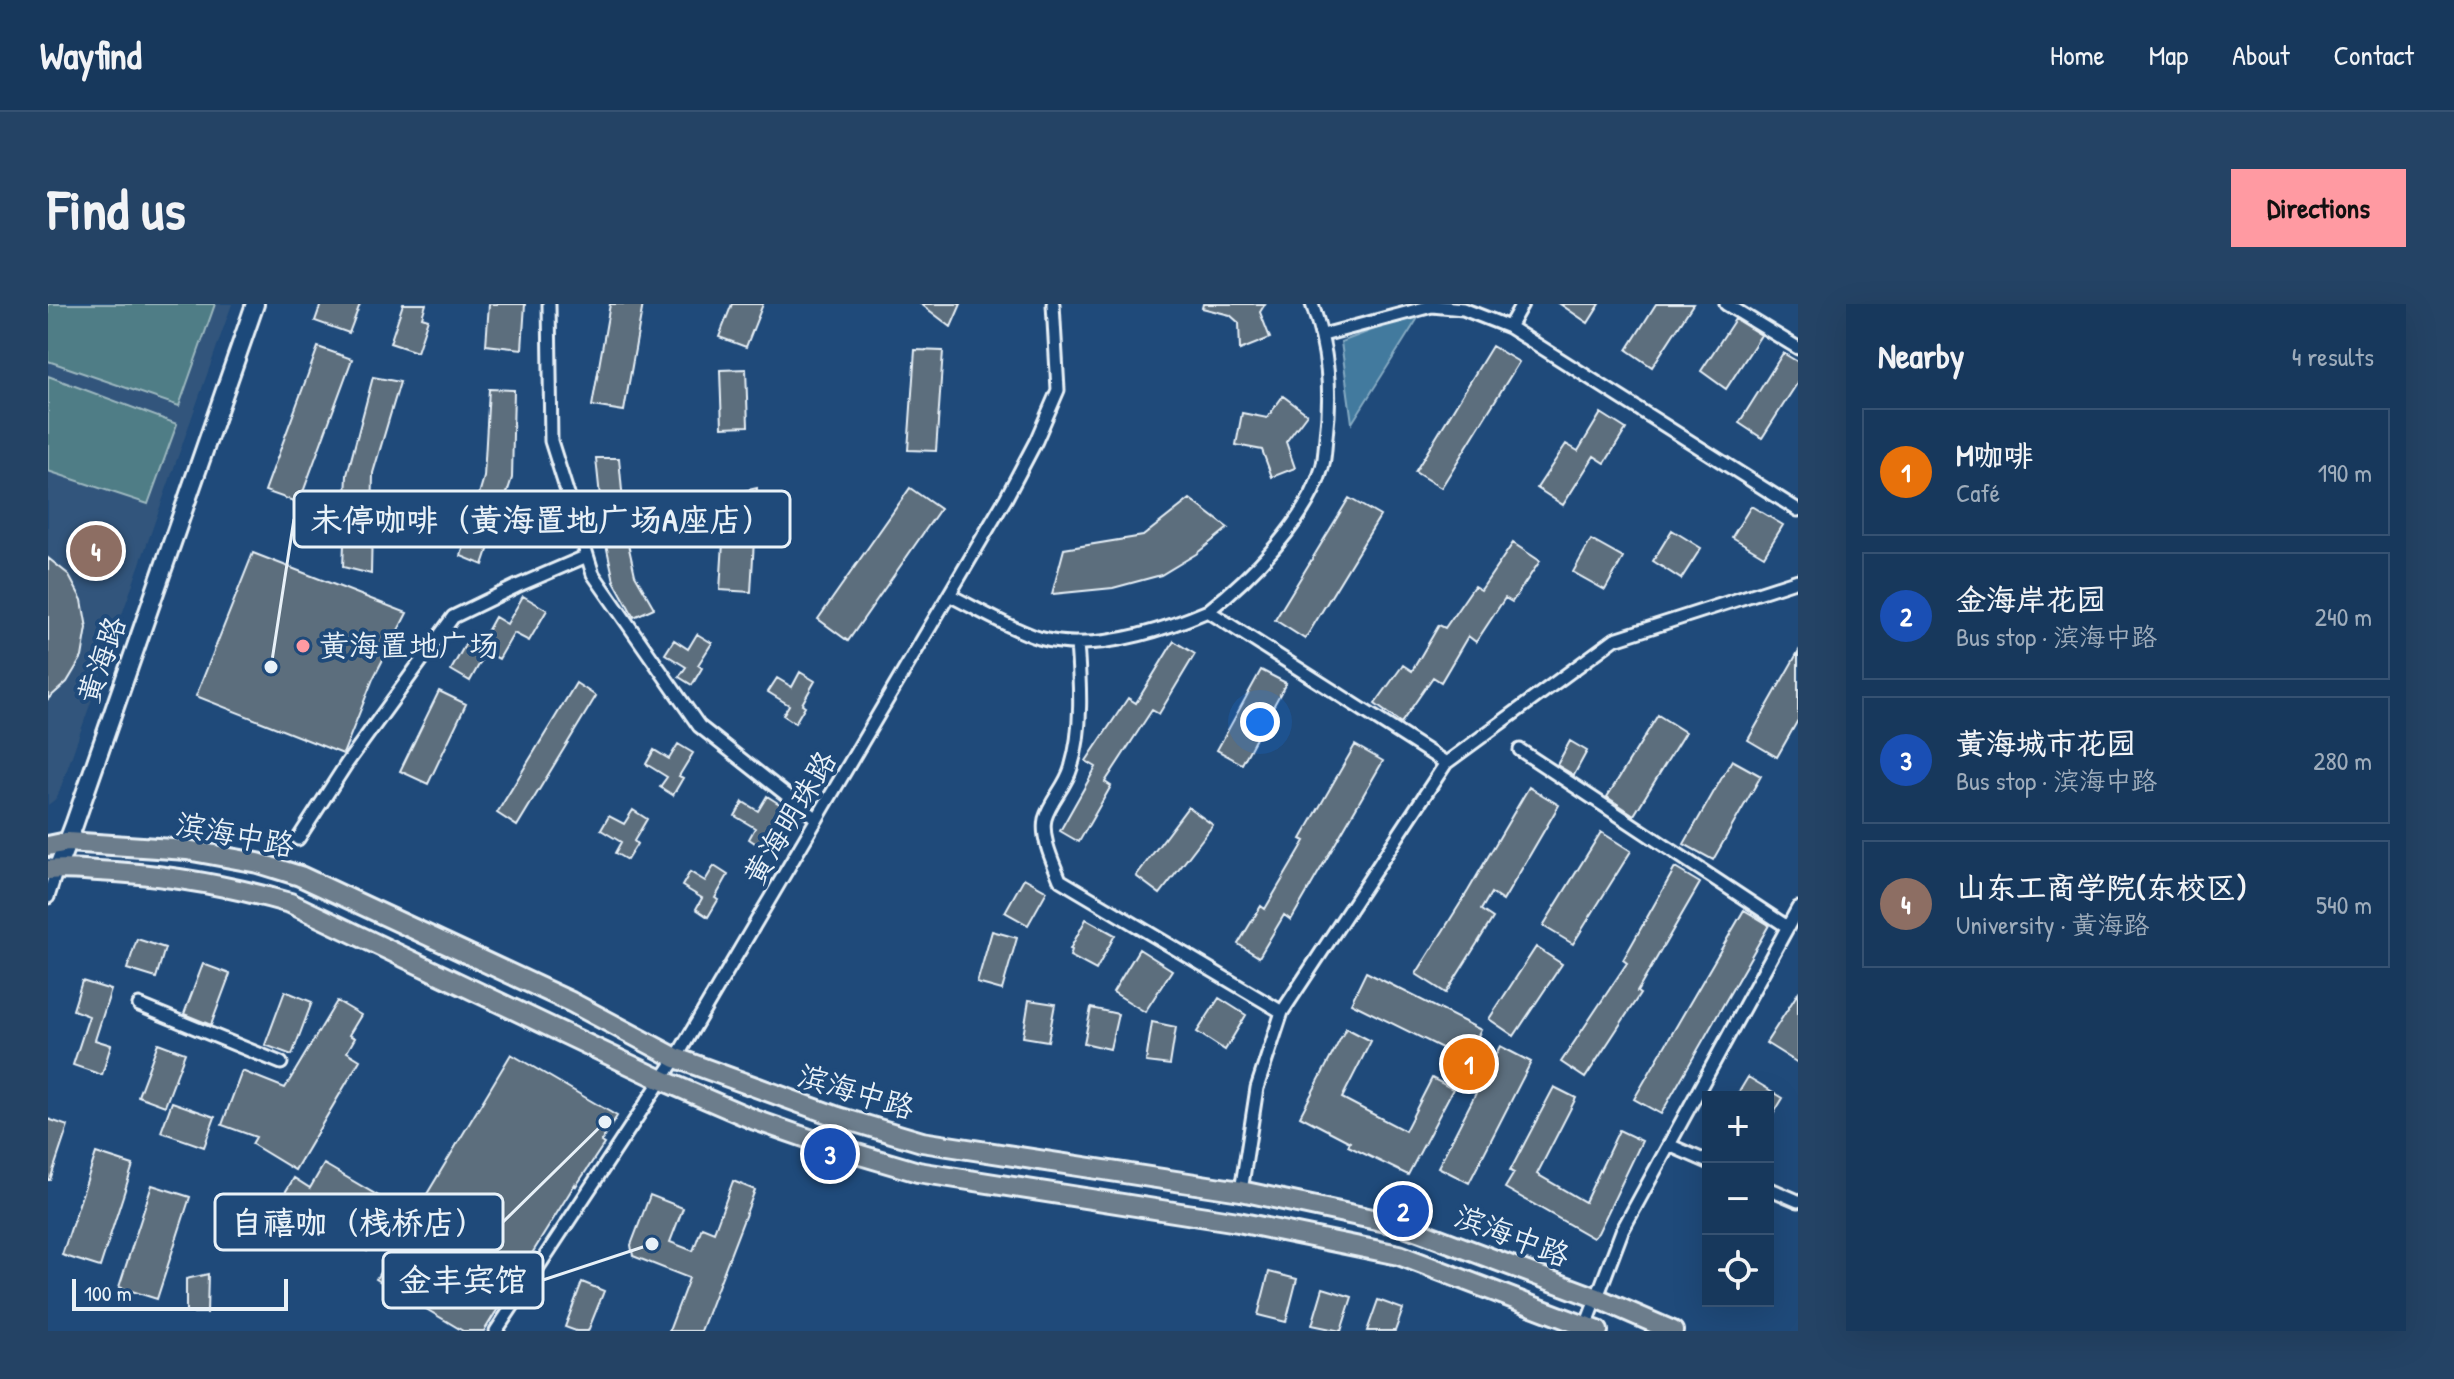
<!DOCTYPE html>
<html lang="en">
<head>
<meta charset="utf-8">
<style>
  body { margin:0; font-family:"Patrick Hand","LXGW WenKai TC",sans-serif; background:#244365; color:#f1f3f6 }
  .controls { position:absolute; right:24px; bottom:24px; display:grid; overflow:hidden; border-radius:0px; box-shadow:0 8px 32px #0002 }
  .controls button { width:72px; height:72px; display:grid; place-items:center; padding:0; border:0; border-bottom:2px solid #365272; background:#17385c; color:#f1f3f6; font:40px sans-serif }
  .scale { position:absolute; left:24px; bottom:20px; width:216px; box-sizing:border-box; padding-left:8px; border:4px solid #e8f1f8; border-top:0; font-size:22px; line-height:28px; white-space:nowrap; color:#e8f1f8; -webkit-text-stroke:6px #1f4a7a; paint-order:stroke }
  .you { position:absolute; left:1212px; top:418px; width:28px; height:28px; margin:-20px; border:6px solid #fff; border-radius:50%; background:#1a73e8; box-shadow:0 0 0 12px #1a73e833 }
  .badge { display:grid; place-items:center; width:52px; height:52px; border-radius:50%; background:#ff9aa2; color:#fff; font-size:26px; font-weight:700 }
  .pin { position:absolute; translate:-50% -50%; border:4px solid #fff; box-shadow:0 2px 8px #0006 }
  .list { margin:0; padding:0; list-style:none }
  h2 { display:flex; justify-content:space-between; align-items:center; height:104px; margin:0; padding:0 32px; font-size:34px }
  h2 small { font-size:26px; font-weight:400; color:#9eacbb }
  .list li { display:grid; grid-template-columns:52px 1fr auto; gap:24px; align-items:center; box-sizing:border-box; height:128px; margin:0 16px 16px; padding:0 16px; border:2px solid #365272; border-radius:0px }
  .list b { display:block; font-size:30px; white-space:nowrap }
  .list p { margin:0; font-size:26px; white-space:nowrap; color:#9eacbb }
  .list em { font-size:26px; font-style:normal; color:#9eacbb }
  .icon { flex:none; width:44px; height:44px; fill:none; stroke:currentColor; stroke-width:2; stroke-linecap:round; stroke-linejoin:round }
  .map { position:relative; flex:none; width:1750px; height:1027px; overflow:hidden; border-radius:0px }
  header { display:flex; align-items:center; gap:48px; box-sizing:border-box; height:112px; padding:0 40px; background:#17385c; border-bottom:2px solid #365272 }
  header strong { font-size:38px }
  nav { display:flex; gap:44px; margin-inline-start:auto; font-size:28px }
  .intro { display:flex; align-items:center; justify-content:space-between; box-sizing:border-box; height:192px; padding:0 48px }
  h1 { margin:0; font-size:56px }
  .button { padding:20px 36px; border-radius:0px; background:#ff9aa2; color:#111; font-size:28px; font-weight:700 }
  main { display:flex; gap:48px; padding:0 48px }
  aside { flex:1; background:#17385c; border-radius:0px; box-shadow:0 8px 32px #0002 }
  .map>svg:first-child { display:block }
  .built { fill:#31557b }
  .green { fill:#4f7d86; stroke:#9cb7bf; stroke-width:2 }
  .water { fill:#437a9e; stroke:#85aac2; stroke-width:2 }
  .building { fill:#5c6e7d; stroke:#e8f1f8; stroke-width:2 }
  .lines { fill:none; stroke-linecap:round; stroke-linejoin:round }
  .street-casing { stroke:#e8f1f8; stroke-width:17 }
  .secondary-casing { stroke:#e8f1f8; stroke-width:22 }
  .primary-casing { stroke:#e8f1f8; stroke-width:24 }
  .street { stroke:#1f4a7a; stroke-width:11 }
  .secondary { stroke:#1f4a7a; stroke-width:16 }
  .primary { stroke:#6c7d8c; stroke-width:18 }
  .poi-dot { fill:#ff9aa2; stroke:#1f4a7a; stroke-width:3 }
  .labels { text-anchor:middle; stroke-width:8; stroke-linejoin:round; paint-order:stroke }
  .poi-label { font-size:30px; fill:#e8f1f8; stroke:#1f4a7a; text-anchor:start }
  .street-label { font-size:30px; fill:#e8f1f8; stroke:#1f4a7a }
  .leader { fill:none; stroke:#e8f1f8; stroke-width:3 }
  .callout-dot { fill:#e8f1f8; stroke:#1f4a7a; stroke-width:3 }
  .callout { fill:#1f4a7a; stroke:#e8f1f8; stroke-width:3 }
  .callout-label { font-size:32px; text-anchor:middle; font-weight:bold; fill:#e8f1f8 }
</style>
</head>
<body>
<header>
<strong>Wayfind</strong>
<nav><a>Home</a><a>Map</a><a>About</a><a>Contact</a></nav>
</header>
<div class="intro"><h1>Find us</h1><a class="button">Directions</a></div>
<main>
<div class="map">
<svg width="1750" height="1027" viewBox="0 0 1750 1027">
  <rect width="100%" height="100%" fill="#1f4a7a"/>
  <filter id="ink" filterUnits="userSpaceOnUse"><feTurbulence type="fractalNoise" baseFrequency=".0125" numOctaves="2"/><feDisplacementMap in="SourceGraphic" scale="16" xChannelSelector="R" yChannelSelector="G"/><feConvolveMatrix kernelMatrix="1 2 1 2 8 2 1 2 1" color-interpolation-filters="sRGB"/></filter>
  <g filter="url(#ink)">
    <path class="built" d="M0,0H184L9,494L0,501Z"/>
    <path class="green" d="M0,0H167L131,102L0,57Z
      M0,72L129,120L100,200L0,167Z"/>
    <path class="water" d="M1361,12L1370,14L1304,119L1293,38Z"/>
    <path class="building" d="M273,0H312L301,29L267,17Z
      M355,0H378L374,13L380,15L369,48L342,39Z
      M441,0H477L474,45L438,41Z
      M562,0H595L576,107L544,102Z
      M684,0H715L698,43L671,33Z
      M873,0H913L903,23Z
      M1155,0H1217L1212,8L1222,34L1192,46L1191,19L1182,11L1154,4Z
      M1512,0H1552L1540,19Z
      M1608,0H1645L1604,63L1579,46Z
      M1687,15L1713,31L1678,85L1653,67Z
      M1444,42L1471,58L1393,184L1367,168Z
      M270,43L304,55L251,199L217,187Z
      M867,46L895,47L888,147L860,146Z
      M1735,49L1750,58V78L1714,134L1691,119Z
      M698,65L700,122L674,123L672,66Z
      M325,73L352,78L325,169L323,270L295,263L299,171Z
      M441,85L466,86L464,174L435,261L413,252L436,173Z
      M1235,92L1259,110L1238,138L1247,164L1224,173L1214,146L1188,141L1194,109L1219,114Z
      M1553,109L1578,125L1557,159L1546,152L1515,201L1489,184L1518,140L1530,147Z
      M548,154H571L578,231L587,271L606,304L586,313L566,277L556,231Z
      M709,184L703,288L672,286L678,191Z
      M862,184L892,205L800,337L770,315Z
      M1301,194L1332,212L1257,335L1227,316Z
      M1142,195L1180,224L1148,250L1113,271L1065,284L1004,290L1016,245L1095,232Z
      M1703,202L1735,221L1716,252L1684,233Z
      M1624,226L1653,244L1633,275L1605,257Z
      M1543,236L1575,254L1557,286L1525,268Z
      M1465,239L1492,257L1464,298L1457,294L1428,338L1420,332L1393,378L1385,373L1353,419L1327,400L1355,361L1364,367L1391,321L1397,324L1426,282L1433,286Z
      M205,249L359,309L325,375L295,450L148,392Z
      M0,254L20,270L34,296L39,324L34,353L19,378L0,395Z
      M475,292L499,306L481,337L466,329L451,355L438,348L422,377L403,366L418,339L431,342L447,313L459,320Z
      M649,330L664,339L650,361L654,364L644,381L631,373L638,363L617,350L626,336L640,345Z
      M1126,337L1147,350L1111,410L1104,406L1057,478L1063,482L1031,538L1012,527L1048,463L1038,457L1080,394L1088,399Z
      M1750,348V416L1729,453L1700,436Z
      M1213,366L1238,379L1194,460L1169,446Z
      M752,368L767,377L754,400L757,402L747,419L735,411L741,401L720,388L729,374L744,383Z
      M528,379L548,392L469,522L449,509Z
      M391,387L418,400L380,480L352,467Z
      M1610,411L1637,428L1586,511L1559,493Z
      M1522,437L1539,447L1526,471L1509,461Z
      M630,440L645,449L631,472L635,474L625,491L612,483L619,473L598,460L606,446L621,455Z
      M1307,441L1335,457L1243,616L1236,611L1211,653L1190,640L1213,602L1217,605L1257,537L1253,535Z
      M1684,456L1713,472L1665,556L1636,540Z
      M1481,483L1511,501L1455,597L1443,589L1433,606L1445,614L1398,689L1368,670L1420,587Z
      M719,492L733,501L720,523L723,526L713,543L701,535L707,524L687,512L695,498L710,507Z
      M1140,503L1165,521L1112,590L1088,572Z
      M585,506L599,515L586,537L589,540L579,556L567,549L573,538L553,526L561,512L576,520Z
      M1553,528L1583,547L1525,640L1495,622Z
      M666,562L680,571L667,594L670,596L660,613L648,605L654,594L634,582L642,568L657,577Z
      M1627,564L1652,579L1589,688L1592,690L1537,774L1513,758L1579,659L1575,656Z
      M976,574L999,587L980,621L957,608Z
      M1696,606L1721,621L1613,810L1586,795Z
      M1038,615L1067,631L1048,666L1022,652L1024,646L1022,645Z
      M944,627L969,634L954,686L929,679Z
      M89,635L117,644L108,674L79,665Z
      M1488,643L1514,660L1466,732L1441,715Z
      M1091,645L1124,666L1097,708L1065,688Z
      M155,660L182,670L163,721L136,710Z
      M1318,668L1433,726L1418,756L1303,699Z
      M34,677L63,686L47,736L63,741L54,771L25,761L41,712L25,706Z
      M237,687L264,698L244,751L217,741Z
      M1750,689V759L1718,739Z
      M1171,694L1198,711L1177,746L1149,728Z
      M981,696L1007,700L1000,737L975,733Z
      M289,697L313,711L301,731L307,734L299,748L312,756L247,866L204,840L208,833L174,821L194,767L237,784Z
      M1043,704L1070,710L1062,745L1036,739Z
      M1104,718L1128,723L1122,761L1098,758Z
      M1298,724L1323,737L1294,794L1357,827L1384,774L1405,785L1360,871L1300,842L1302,838L1252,812Z
      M110,739L137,749L117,802L90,792Z
      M1452,742L1483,758L1421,879L1390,863Z
      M463,750L569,812L553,838L556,840L528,882L527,880L436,1027H415L328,975Z
      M1700,773L1735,794L1720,819V793H1688Z
      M1506,783L1528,794L1489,870L1537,898L1571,826L1594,837L1550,929L1545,934L1457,884L1466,869L1462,867Z
      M124,798L167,813L156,843L113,828Z
      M0,815L20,822L2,876H0Z
      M48,849L85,861L52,963L14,951Z
      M276,860L344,900L319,947L233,895L246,874L262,884Z
      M685,877L707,886L653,1027H621L641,974L585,952L583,941L602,891L635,904L622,938L645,947L654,923L666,928Z
      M104,881L142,893L109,995L71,983Z
      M1221,968L1249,975L1238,1018L1210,1011Z
      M160,970L159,1009H138V975Z
      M534,978L556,987L540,1027H528L517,1023Z
      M1275,984L1304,993L1293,1027L1264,1021Z
      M1330,996L1355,1005L1347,1027H1319Z"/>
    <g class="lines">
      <defs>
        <path id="street" d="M501,0L503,137L545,270L651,422L769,515
          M1678,0L1750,44
          M1461,23L1474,0
          M1275,31L1384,2L1415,5L1461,23L1750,206
          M901,291C927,304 965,326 991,334C1044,349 1111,328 1160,307L1398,459
          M1160,307C1202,274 1259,217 1274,164C1277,155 1277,143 1278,133C1284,85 1280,46 1264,0
          M1029,339C1032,379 1035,425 1023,464C1018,482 1002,497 997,515C993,534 1005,558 1012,576L1234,708
          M1472,446L1738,622
          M250,535L299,459L405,313L469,282L539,252
          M0,593L9,565
          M91,701L233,759
          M1621,841L1660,858
          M1720,884L1750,897
          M1193,887L1209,784L1234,708L1398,459L1567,335L1750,276
          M1538,1022L1574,927L1750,604
          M448,1027L628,754L958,194L988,137L1010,86L1005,0"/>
        <path id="secondary" d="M0,563L9,565L26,521L207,0"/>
        <path id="primary" d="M0,542L19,538L139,546L210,559L252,572L523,698L628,754L790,813L874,838L1193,887L1357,922L1549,994L1625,1027
          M0,566C17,564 33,566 50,567C115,570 179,581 242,599L614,776L707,816L782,842L870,868L1190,918L1351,951L1550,1027"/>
      </defs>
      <use href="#street" class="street-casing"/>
      <use href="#secondary" class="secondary-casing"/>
      <use href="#primary" class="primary-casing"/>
      <use href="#street" class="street"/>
      <use href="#secondary" class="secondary"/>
      <use href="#primary" class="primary"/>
    </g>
  </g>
  <circle class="poi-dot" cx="255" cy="342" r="8"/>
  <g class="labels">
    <g class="poi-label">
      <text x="271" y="352">黄海置地广场</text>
    </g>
    <g class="street-label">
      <text transform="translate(54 356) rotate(-71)" y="10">黄海路</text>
      <text transform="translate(742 514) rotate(-59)" y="10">黄海明珠路</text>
      <text transform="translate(187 531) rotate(11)" y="10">滨海中路</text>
      <text transform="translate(808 788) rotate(17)" y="10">滨海中路</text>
      <text transform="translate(1464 932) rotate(21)" y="10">滨海中路</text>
    </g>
  </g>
  <path class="leader" d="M223 363L246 215M557 818L455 918M604 940L495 976"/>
  <g class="callout-dot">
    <circle cx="223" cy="363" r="8"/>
    <circle cx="557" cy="818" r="8"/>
    <circle cx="604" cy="940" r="8"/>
  </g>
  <g class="callout">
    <rect x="246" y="187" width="496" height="56" rx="8"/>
    <rect x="167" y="890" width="288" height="56" rx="8"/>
    <rect x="335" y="948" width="160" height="56" rx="8"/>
  </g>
  <g class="callout-label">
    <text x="494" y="227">未停咖啡（黄海置地广场A座店）</text>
    <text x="311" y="930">自禧咖（栈桥店）</text>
    <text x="415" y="987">金丰宾馆</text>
  </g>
</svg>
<div class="controls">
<button>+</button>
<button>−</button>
<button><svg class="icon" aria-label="locate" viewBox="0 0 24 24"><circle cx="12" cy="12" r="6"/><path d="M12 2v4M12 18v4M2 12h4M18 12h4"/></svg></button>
</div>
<div class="scale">100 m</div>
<div class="you"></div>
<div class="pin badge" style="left:1421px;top:760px;background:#e8710a">1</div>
<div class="pin badge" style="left:1355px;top:907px;background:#1a4fb4">2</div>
<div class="pin badge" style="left:782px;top:850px;background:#1a4fb4">3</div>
<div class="pin badge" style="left:48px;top:247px;background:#8d6e63">4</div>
</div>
<aside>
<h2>Nearby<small>4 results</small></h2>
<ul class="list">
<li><span class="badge" style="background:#e8710a">1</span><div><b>M咖啡</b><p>Café</p></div><em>190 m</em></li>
<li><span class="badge" style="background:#1a4fb4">2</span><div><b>金海岸花园</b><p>Bus stop · 滨海中路</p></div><em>240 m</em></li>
<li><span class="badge" style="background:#1a4fb4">3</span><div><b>黄海城市花园</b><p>Bus stop · 滨海中路</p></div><em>280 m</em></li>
<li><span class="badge" style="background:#8d6e63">4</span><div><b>山东工商学院(东校区)</b><p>University · 黄海路</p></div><em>540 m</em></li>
</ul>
</aside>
</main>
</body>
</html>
